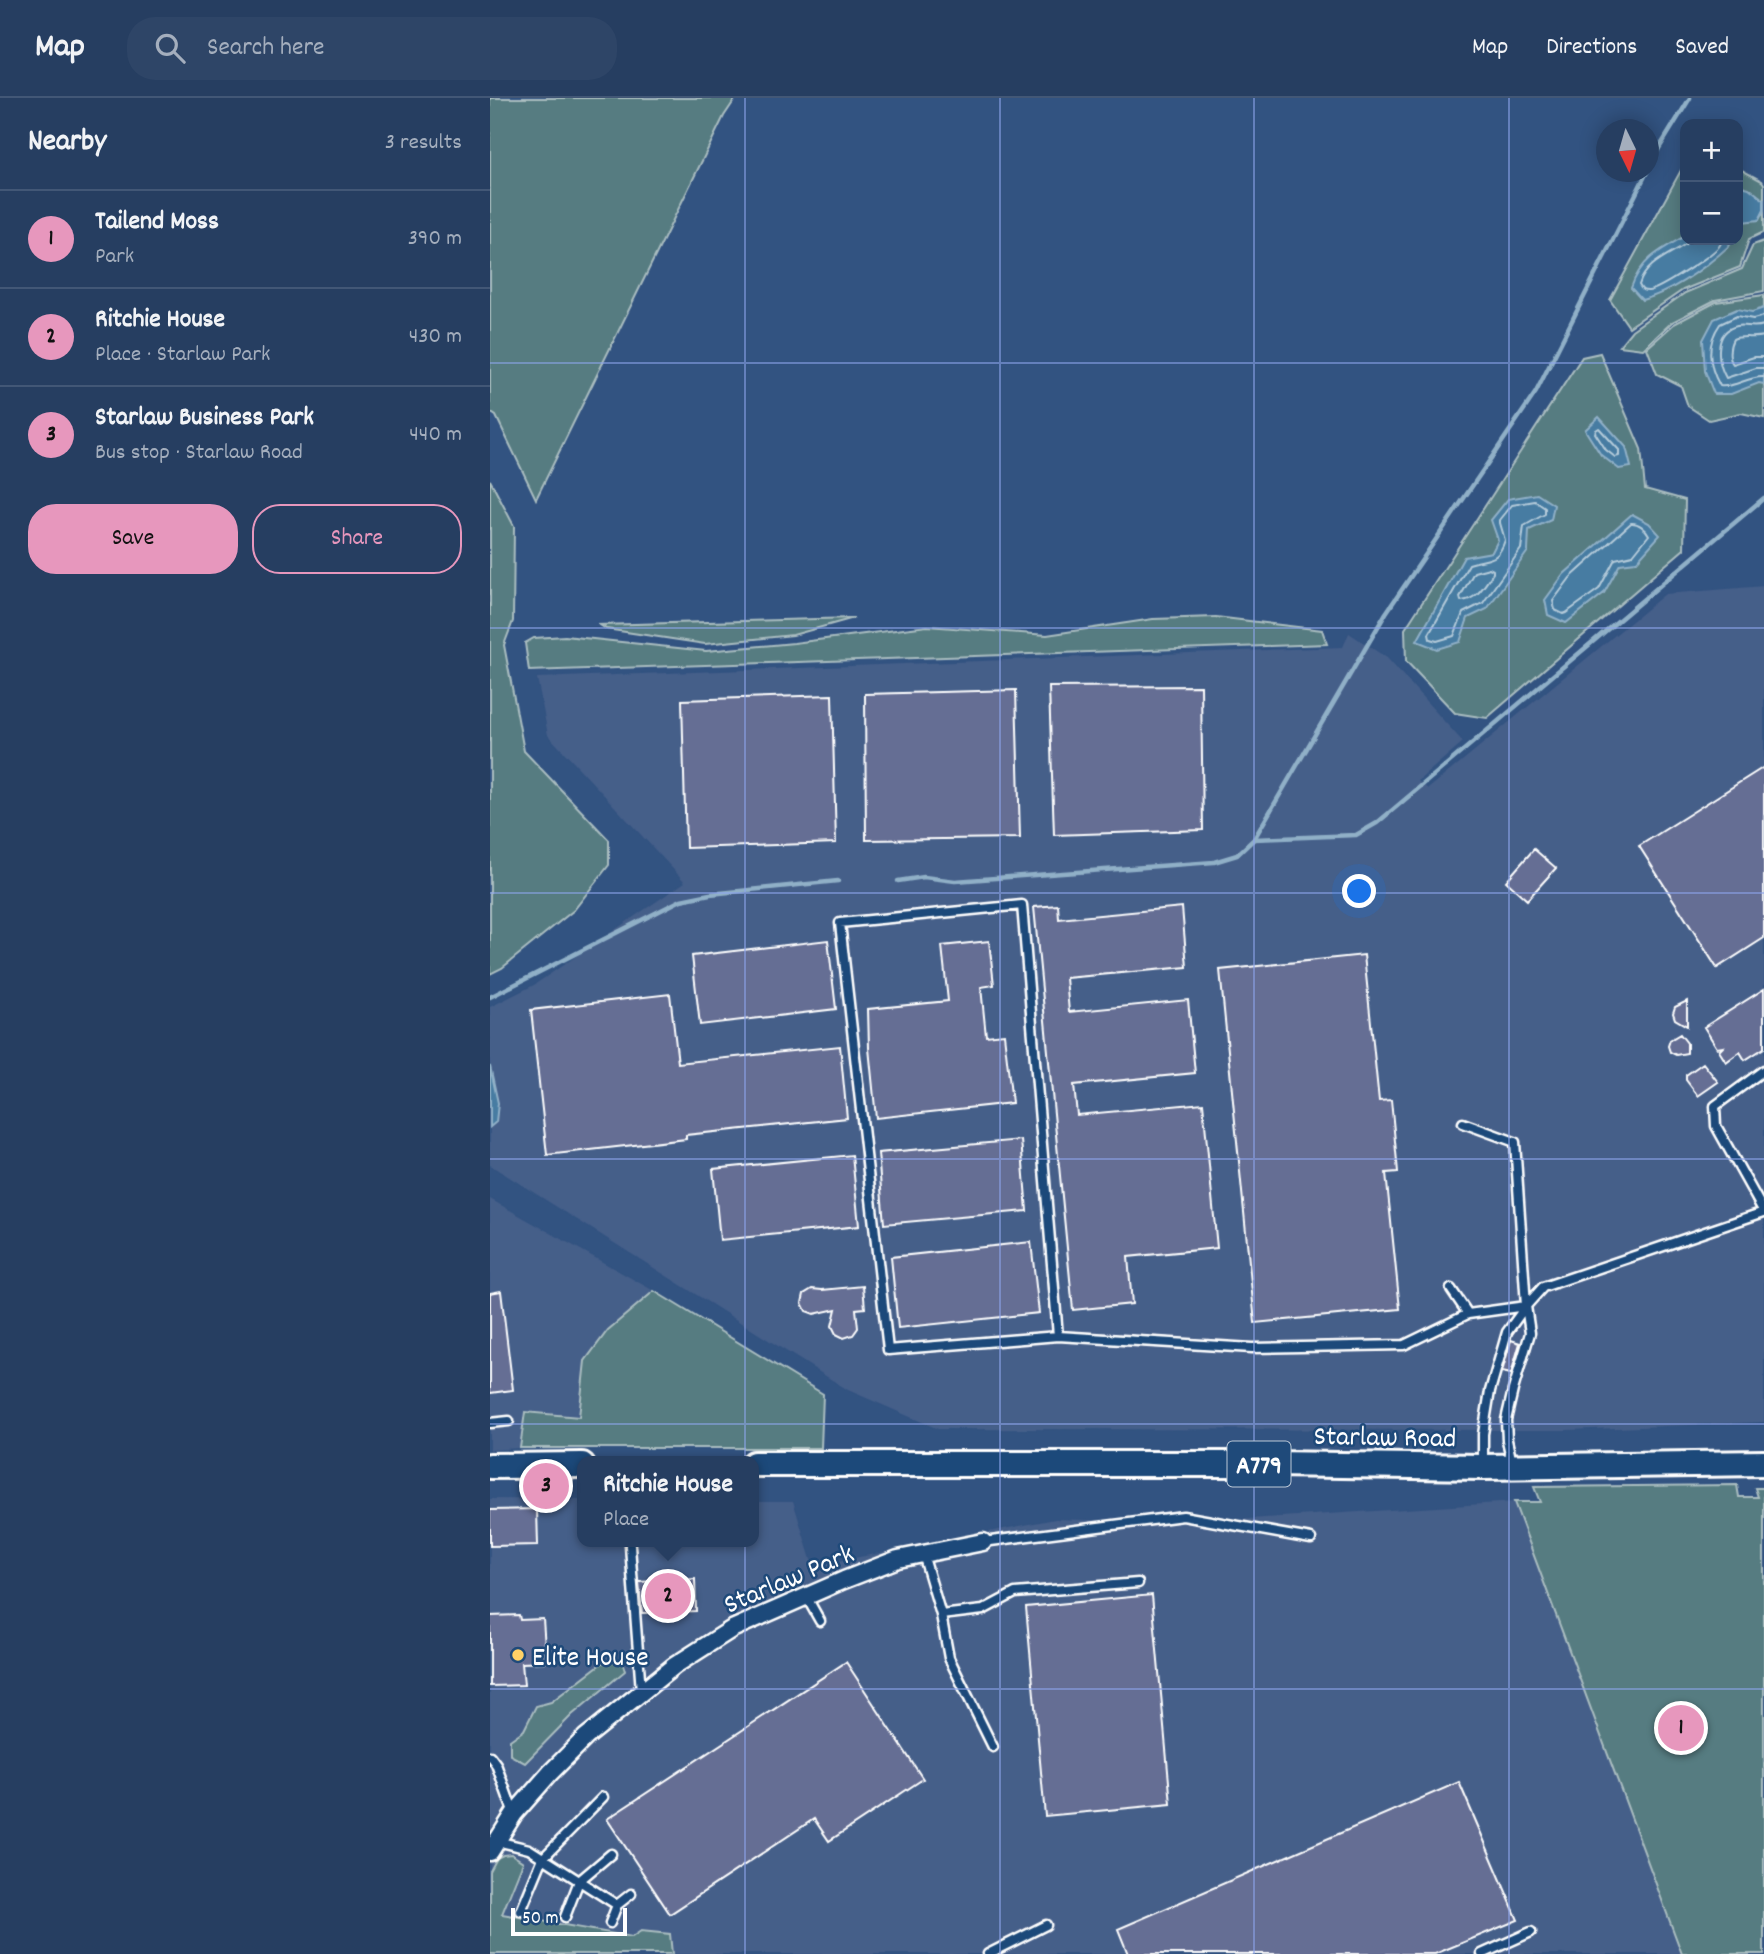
<!DOCTYPE html>
<html lang="en">
<head>
<meta charset="utf-8">
<style>
  body { margin:0; font-family:Dekko,sans-serif; background:#2e4567; color:#f1f3f6 }
  .controls { position:absolute; right:21px; top:21px; display:grid; overflow:hidden; border-radius:14px; box-shadow:0 4px 18px #0003 }
  .controls button { width:63px; height:63px; display:grid; place-items:center; padding:0; border:0; border-bottom:2px solid #425776; background:#263e61; color:#f1f3f6; font:35px sans-serif }
  .compass { position:absolute; left:1106px; top:21px; width:63px; height:63px; border-radius:50%; background:#263e61; box-shadow:0 4px 18px #0003; rotate:175deg }
  .scale { position:absolute; left:21px; bottom:18px; width:116px; box-sizing:border-box; padding-left:7px; border:4px solid #fff; border-top:0; font-size:19px; line-height:24px; white-space:nowrap; color:#fff; -webkit-text-stroke:5px #1f4a7a; paint-order:stroke }
  .you { position:absolute; left:870px; top:794px; width:24px; height:24px; margin:-18px; border:5px solid #fff; border-radius:50%; background:#1a73e8; box-shadow:0 0 0 10px #1a73e833 }
  .badge { display:grid; place-items:center; width:46px; height:46px; border-radius:50%; background:#e797bd; color:#111; font-size:23px; font-weight:700 }
  .pin { position:absolute; translate:-50% -50%; border:4px solid #fff; box-shadow:0 2px 7px #0006 }
  .popup { position:absolute; left:87px; top:1358px; width:182px; height:91px; box-sizing:border-box; display:grid; place-content:center; border-radius:14px; background:#263e61; filter:drop-shadow(0 2px 5px #0005); font-size:23px; white-space:nowrap; color:#a4aebd }
  .popup b { font-size:26px; color:#f1f3f6 }
  .popup::after { content:''; position:absolute; left:50%; top:100%; margin-left:-14px; border:14px solid transparent; border-top-color:#263e61 }
  .list { margin:0; padding:0; list-style:none }
  h2 { display:flex; justify-content:space-between; align-items:center; height:91px; margin:0; padding:0 28px; font-size:30px }
  h2 small { font-size:23px; font-weight:400; color:#a4aebd }
  .list li { display:grid; grid-template-columns:46px 1fr auto; gap:21px; align-items:center; box-sizing:border-box; height:98px; padding:0 28px; border-top:2px solid #425776 }
  .list b { display:block; font-size:26px; white-space:nowrap }
  .list p { margin:0; font-size:23px; white-space:nowrap; color:#a4aebd }
  .list em { font-size:23px; font-style:normal; color:#a4aebd }
  .actions { display:flex; gap:14px; padding:21px 28px }
  .actions a { flex:1; padding:16px 0; border:2px solid #e797bd; border-radius:28px; text-align:center; font-size:24px; color:#e797bd }
  .actions .main { background:#e797bd; color:#111 }
  .icon { flex:none; width:38px; height:38px; fill:none; stroke:currentColor; stroke-width:2; stroke-linecap:round; stroke-linejoin:round }
  .map { position:relative; flex:none; width:1274px; height:1856px; overflow:hidden }
  header { display:flex; align-items:center; gap:42px; box-sizing:border-box; height:98px; padding:0 35px; background:#263e61; border-bottom:2px solid #425776 }
  header strong { font-size:33px }
  nav { display:flex; gap:38px; margin-inline-start:auto; font-size:24px }
  .search { width:490px; height:63px; background:#2e4567; display:flex; align-items:center; gap:18px; box-sizing:border-box; padding:0 24px; border-radius:28px; color:#a4aebd; font-size:26px }
  main { display:flex }
  aside { flex:1; background:#263e61 }
  .map>svg:first-child { display:block }
  .built { fill:#455e89 }
  .green { fill:#567b81; stroke:#aabdc0; stroke-width:2 }
  .water { fill:#467ca2; stroke:#90b0c7; stroke-width:2 }
  .lines { fill:none; stroke-linecap:round; stroke-linejoin:round }
  .shore { stroke:#b5cbda; stroke-width:2 }
  .stream { stroke:#90b0c7; stroke-width:4.5 }
  .building { fill:#656e94; stroke:#fff; stroke-width:2 }
  .service-casing { stroke:#fff; stroke-width:13 }
  .minor-casing { stroke:#fff; stroke-width:21 }
  .primary-casing { stroke:#fff; stroke-width:30 }
  .service { stroke:#1f4a7a; stroke-width:8 }
  .minor { stroke:#1f4a7a; stroke-width:16 }
  .primary { stroke:#1f4a7a; stroke-width:24 }
  .grid { fill:none; stroke:#8ea6ec; stroke-width:2; stroke-opacity:0.55 }
  .poi-dot { fill:#ffd166; stroke:#1f4a7a; stroke-width:2.5 }
  .labels { text-anchor:middle; stroke-width:5; stroke-linejoin:round; paint-order:stroke }
  .shield { fill:#1f4a7a; stroke:#bcc9d7; stroke-width:2 }
  .shield-label { font-size:26px; font-weight:bold; fill:#fff }
  .street-label { font-size:28px; fill:#fff; stroke:#1f4a7a }
  .poi-label { font-size:28px; fill:#fff; stroke:#1f4a7a; text-anchor:start }
</style>
</head>
<body>
<header>
<strong>Map</strong>
<div class="search"><svg class="icon" aria-label="search" viewBox="0 0 24 24"><circle cx="10" cy="10" r="6"/><path d="M15 15l6 6"/></svg>Search here</div>
<nav><a>Map</a><a>Directions</a><a>Saved</a></nav>
</header>
<main>
<aside>
<h2>Nearby<small>3 results</small></h2>
<ul class="list">
<li><span class="badge">1</span><div><b>Tailend Moss</b><p>Park</p></div><em>390 m</em></li>
<li><span class="badge">2</span><div><b>Ritchie House</b><p>Place · Starlaw Park</p></div><em>430 m</em></li>
<li><span class="badge">3</span><div><b>Starlaw Business Park</b><p>Bus stop · Starlaw Road</p></div><em>440 m</em></li>
</ul>
<div class="actions"><a class="main">Save</a><a>Share</a></div>
</aside>
<div class="map">
<svg width="1274" height="1856" viewBox="0 0 1274 1856">
  <rect width="100%" height="100%" fill="#325381"/>
  <filter id="ink" filterUnits="userSpaceOnUse"><feTurbulence type="fractalNoise" baseFrequency=".0143" numOctaves="2"/><feDisplacementMap in="SourceGraphic" scale="14" xChannelSelector="R" yChannelSelector="G"/><feConvolveMatrix kernelMatrix="1 2 1 2 8 2 1 2 1" color-interpolation-filters="sRGB"/></filter>
  <g filter="url(#ink)">
    <path class="built" d="M1274,488V1324L1078,1332L448,1331L358,1292L0,1067V909L44,887L195,784L58,637L47,580L853,549L859,535L897,560L973,644L928,683L938,691L1175,496Z
      M0,1101L164,1193L118,1232L95,1263L89,1319L35,1314L30,1350L0,1352Z
      M0,1401L92,1402V1444H264V1403H303L323,1468L565,1421L697,1425L1024,1404L1192,1856H0Z"/>
    <path class="green" d="M0,0H246L234,18L46,401L6,318L0,314Z
      M1195,65V142H1248V70L1272,83L1274,86V134L1259,141L1250,169L1193,192L1139,229L1120,202Z
      M1274,143V193L1225,202L1182,224L1153,251L1129,248L1142,232L1195,195L1252,171L1263,147Z
      M1274,197V320L1251,315L1219,322L1198,308L1191,288L1167,276L1157,250L1184,226L1226,204Z
      M1110,255L1151,351L1155,391L1195,402L1194,451L997,620L965,615L916,563L915,531L1092,259Z
      M0,382L24,428L23,523L14,547L34,653L119,742V767L84,812L12,870L0,876Z
      M726,519L832,532L837,546L39,573L35,545L44,540L75,538L216,553L304,545L437,528L557,537L663,521Z
      M364,520L303,537L215,546L116,531L110,527Z
      M164,1193L333,1296L331,1350H30L35,1314L89,1319L95,1263L118,1232Z
      M1247,1387L1249,1399H1268L1265,1390H1274V1856H1192L1024,1404H1050L1044,1389Z
      M132,1563L135,1573L82,1617L35,1665L20,1657V1642L34,1632L46,1608L61,1604L112,1565Z
      M21,1756L33,1764L12,1816L142,1839L151,1833L180,1836L182,1856H0V1773L7,1760L13,1757Z"/>
    <path class="water" d="M1248,87L1259,90L1274,102V112L1269,122L1252,124L1248,122Z
      M1195,138V142H1237L1240,147C1215,170 1185,193 1152,202L1141,190C1151,161 1170,152 1195,138Z
      M1274,210V286L1269,285L1241,296H1224L1215,273L1213,242L1224,221L1247,211L1262,214Z
      M1109,319L1136,349L1141,369L1129,371L1111,357L1095,332Z
      M1047,396L1064,407L1061,422L1039,432L1038,453L997,511L978,520L970,544L947,551L927,543L974,459L1002,454L1008,442L1001,422L1018,401Z
      M1142,416L1159,425L1170,437L1146,464L1130,466L1114,495L1076,525L1058,517L1055,502L1074,476Z
      M0,968L8,1005L6,1024L0,1029Z"/>
    <g class="lines">
      <path class="shore" d="M1201,142C1183,157 1157,162 1149,187C1152,192 1152,193 1158,193C1167,193 1225,156 1230,147C1231,146 1231,144 1231,142
        M1274,218L1263,221L1247,218L1230,226C1216,246 1218,267 1230,288C1245,290 1258,278 1274,279
        M1274,227C1262,231 1256,226 1247,228C1223,233 1227,264 1236,280L1266,270H1274
        M1274,238C1263,241 1252,237 1243,241C1239,248 1238,260 1243,266L1264,259H1274
        M1109,330L1129,352V358L1125,359L1116,352L1105,335L1106,332Z
        M1045,403L1055,410V416L1034,428L1031,451L993,505L973,515L964,538L947,543L940,541L939,536L979,466C999,459 1007,466 1015,442L1010,425V422L1022,407Z
        M1141,425C1148,424 1156,431 1159,437L1143,457L1125,461L1109,491L1076,515L1073,516L1065,512L1063,503L1080,480Z
        M999,470L1003,472V475C994,488 987,502 971,503L970,499L984,474Z"/>
      <path class="stream" d="M1158,70L1168,52L1200,0
        M764,741L896,515L1046,294L1157,74
        M408,783L434,779L465,783L724,764L747,757L764,741L866,737L887,725L1274,400
        M0,899L191,802L220,796L348,783"/>
    </g>
    <path class="building" d="M711,588L713,732L564,737L559,589Z
      M526,592L530,740L376,742L375,596Z
      M342,597L346,745L196,750L192,602Z
      M1274,669V840L1227,870L1149,748Z
      M1044,751L1066,770L1037,802L1016,783Z
      M568,807L569,821L692,809L697,869L576,880L579,914L698,902L705,975L584,987L587,1017L713,1005L727,1150L638,1159L642,1206L583,1212L544,809Z
      M338,842L346,911L210,927L202,858Z
      M499,843L504,887L491,889L496,938L514,936L522,1005L386,1020L379,950L378,911L458,903L452,848Z
      M874,857L889,1003L901,1002L908,1074L896,1075L910,1211L765,1225L730,872Z
      M1274,891V950L1255,962L1250,954L1236,964L1229,953L1233,949L1227,950L1214,929Z
      M180,896L188,965L350,948L357,1020L196,1037V1041L57,1057L41,912Z
      M1197,903V928L1185,921L1183,915L1185,909Z
      M1190,936L1197,945V955L1186,957L1180,954L1178,948L1180,942Z
      M1213,965L1228,984L1208,998L1196,982V977Z
      M531,1042L537,1113L394,1126L388,1055Z
      M362,1057L369,1128L230,1142L223,1071Z
      M541,1144L549,1215L408,1230L401,1159Z
      M373,1188L375,1210L366,1211L368,1230L363,1237L354,1240L346,1236L342,1228L346,1211L324,1216L316,1213L312,1205L314,1196L322,1191L332,1192Z
      M11,1193L23,1292L0,1295V1195Z
      M1021,1242L1030,1245L1021,1276L1012,1274Z
      M47,1411L48,1447L0,1448V1412Z
      M205,1481L206,1513L152,1515L149,1484Z
      M662,1497L681,1706L555,1718L536,1509Z
      M29,1517L30,1522L53,1521L56,1564L32,1565L34,1587L0,1588V1518Z
      M356,1564L433,1681L339,1743L324,1721L180,1816L117,1721Z
      M969,1684L1028,1822L945,1856H638L628,1831Z"/>
    <g class="lines">
      <defs>
        <path id="service" d="M1274,972L1225,1008L1226,1028L1274,1114
          M973,1025L1025,1044L1036,1208
          M961,1191L978,1216
          M568,1238L532,807L350,825L398,1252L568,1238L762,1250L914,1247L978,1216L1036,1208L1053,1189L1274,1114
          M0,1325L19,1323
          M993,1366V1336L1000,1293L1017,1234L1036,1208L1040,1235L1023,1292L1016,1322L1017,1342L1022,1365
          M493,1444L693,1418L821,1441
          M140,1448L151,1593
          M433,1456L451,1517L493,1512L525,1495L648,1485
          M316,1498L330,1523
          M451,1517L459,1560L503,1649
          M0,1658L6,1666L24,1716
          M7,1743L39,1751L127,1807
          M31,1813L53,1760L113,1699
          M75,1819L89,1783L121,1756
          M120,1825L127,1807L141,1796
          M498,1856L556,1827
          M992,1856L1041,1834"/>
        <path id="minor" d="M0,1754L24,1716L60,1675L96,1639L184,1568L242,1531L354,1482L408,1461L493,1444"/>
        <path id="primary" d="M264,1366H781L993,1369L1274,1365
          M0,1368L92,1367"/>
      </defs>
      <use href="#service" class="service-casing"/>
      <use href="#minor" class="minor-casing"/>
      <use href="#primary" class="primary-casing"/>
      <use href="#service" class="service"/>
      <use href="#minor" class="minor"/>
      <use href="#primary" class="primary"/>
    </g>
  </g>
  <path class="grid" d="M255,0V1856M510,0V1856M764,0V1856M1019,0V1856M0,265H1274M0,530H1274M0,795H1274M0,1061H1274M0,1326H1274M0,1591H1274"/>
  <circle class="poi-dot" cx="28" cy="1557" r="7"/>
  <g class="labels">
    <rect class="shield" x="737.5" y="1343.5" width="63" height="45" rx="5"/>
    <g class="shield-label">
      <text x="769" y="1375">A779</text>
    </g>
    <g class="street-label">
      <text transform="translate(895 1337) rotate(1)" y="10">Starlaw Road</text>
      <text transform="translate(298 1479) rotate(-23)" y="10">Starlaw Park</text>
    </g>
    <g class="poi-label">
      <text x="42" y="1567">Elite House</text>
    </g>
  </g>
</svg>
<div class="controls">
<button>+</button>
<button>−</button>
</div>
<svg class="compass" viewBox="-18 -18 36 36"><path d="M0-13l5 13h-10z" fill="#e53935"/><path d="M0 13l5-13h-10z" fill="#a4aebd"/></svg>
<div class="scale">50 m</div>
<div class="you"></div>
<div class="pin badge" style="left:1191px;top:1630px">1</div>
<div class="pin badge" style="left:178px;top:1498px">2</div>
<div class="popup"><b>Ritchie House</b>Place</div>
<div class="pin badge" style="left:56px;top:1388px">3</div>
</div>
</main>
</body>
</html>
